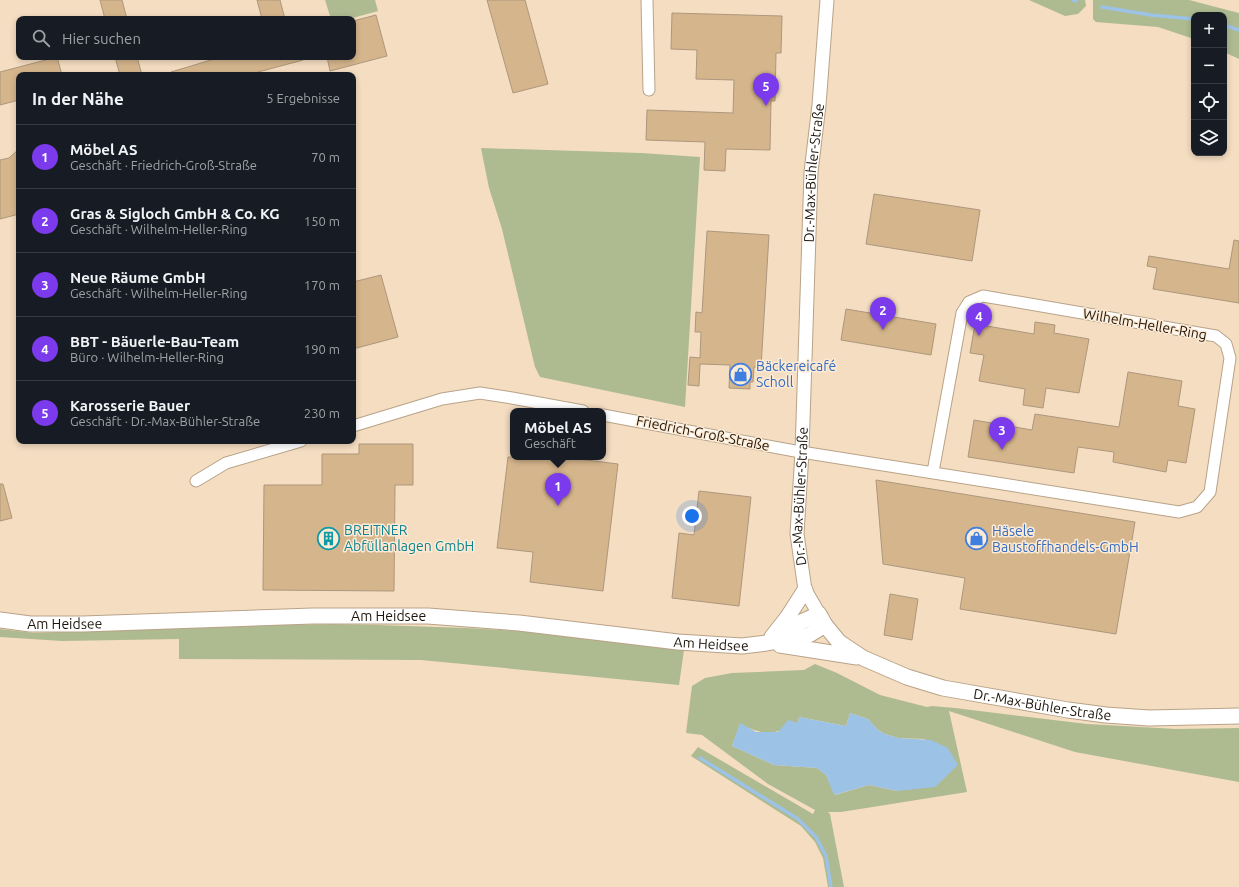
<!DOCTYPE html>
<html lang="de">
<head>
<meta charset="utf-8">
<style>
  body { margin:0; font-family:Ubuntu,sans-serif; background:#20242c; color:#f1f3f6 }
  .controls { position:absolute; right:12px; top:12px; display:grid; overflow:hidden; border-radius:8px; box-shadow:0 2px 6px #0003 }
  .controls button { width:36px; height:36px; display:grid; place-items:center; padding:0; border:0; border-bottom:1px solid #363941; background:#171b24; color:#f1f3f6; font:20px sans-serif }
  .you { position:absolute; left:692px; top:516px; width:14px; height:14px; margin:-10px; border:3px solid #fff; border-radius:50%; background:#1a73e8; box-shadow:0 0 0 6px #1a73e833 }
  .badge { display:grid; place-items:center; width:26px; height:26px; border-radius:50%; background:#7c3aed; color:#fff; font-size:13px; font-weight:700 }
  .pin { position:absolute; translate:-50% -33px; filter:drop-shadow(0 1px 2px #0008) }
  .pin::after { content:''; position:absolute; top:21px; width:14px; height:12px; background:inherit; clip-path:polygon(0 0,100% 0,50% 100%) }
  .popup { position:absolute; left:510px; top:408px; width:96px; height:52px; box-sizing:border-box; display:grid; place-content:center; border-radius:8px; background:#171b24; filter:drop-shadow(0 1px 3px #0005); font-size:13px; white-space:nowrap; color:#9ea1a6 }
  .popup b { font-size:15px; color:#f1f3f6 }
  .popup::after { content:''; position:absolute; left:50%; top:100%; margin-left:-8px; border:8px solid transparent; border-top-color:#171b24 }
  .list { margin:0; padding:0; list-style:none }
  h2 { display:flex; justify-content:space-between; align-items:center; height:52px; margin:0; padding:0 16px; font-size:17px }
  h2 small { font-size:13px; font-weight:400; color:#9ea1a6 }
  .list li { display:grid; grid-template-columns:26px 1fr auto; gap:12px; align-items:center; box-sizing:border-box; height:64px; padding:0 16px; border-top:1px solid #363941 }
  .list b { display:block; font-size:15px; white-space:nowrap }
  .list p { margin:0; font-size:13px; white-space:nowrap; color:#9ea1a6 }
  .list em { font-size:13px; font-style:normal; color:#9ea1a6 }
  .icon { flex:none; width:22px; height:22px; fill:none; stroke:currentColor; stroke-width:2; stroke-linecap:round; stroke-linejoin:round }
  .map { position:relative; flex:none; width:1239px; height:887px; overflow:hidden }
  .search { position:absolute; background:#171b24; box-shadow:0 2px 6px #0003; left:16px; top:16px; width:340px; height:44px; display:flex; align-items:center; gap:10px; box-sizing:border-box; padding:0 14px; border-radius:8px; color:#9ea1a6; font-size:15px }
  .panel { position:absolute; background:#171b24; box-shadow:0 2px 6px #0003; left:16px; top:72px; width:340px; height:372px; border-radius:8px }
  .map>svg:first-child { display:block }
  .green { fill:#aeba90; fill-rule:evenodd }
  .water { fill:#9cc2e6 }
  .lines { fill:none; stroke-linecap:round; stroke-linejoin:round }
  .stream { stroke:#9cc2e6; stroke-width:3.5 }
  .building { fill:#d5b58c; stroke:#ad977d }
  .minor-casing { stroke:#b9a388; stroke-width:13 }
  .tertiary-casing { stroke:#b9a388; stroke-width:15 }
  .secondary-casing { stroke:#b9a388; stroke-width:17 }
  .minor { stroke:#fff; stroke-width:11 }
  .tertiary { stroke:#fff; stroke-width:13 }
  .secondary { stroke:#fff; stroke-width:15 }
  .labels { text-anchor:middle; stroke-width:3; stroke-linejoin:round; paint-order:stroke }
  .street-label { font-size:14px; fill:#1d150b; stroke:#feebd5 }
  .shop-label { font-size:14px; fill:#366cbe; stroke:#feebd5; text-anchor:start }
  .culture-label { font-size:14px; fill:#0d838f; stroke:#feebd5; text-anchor:start }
</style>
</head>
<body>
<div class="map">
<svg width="1239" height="887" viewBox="0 0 1239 887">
  <rect width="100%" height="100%" fill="#f4ddc1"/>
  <path class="green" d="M325,0H375L378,11L349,19H331Z
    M1029,0H1085L1086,6L1078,14L1065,16Z
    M1093,0H1189L1239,13V59L1224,52V15H1194V39L1158,27L1096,22L1093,19Z
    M481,148L641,153L700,157L685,407L540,377L535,367L502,229L489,188Z
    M333,624C416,626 499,628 582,636C616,640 650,645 684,650L679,685L421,660L179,659V639L62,641L0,637V629L34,633L180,627Z
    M815,664L837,673L880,695L927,707L932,706L955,708L1087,724L1176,729L1239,728V782L1075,752L949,711L967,792L841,812H828L830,814L844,887H828L823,858L815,842L801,826L691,756L698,747L813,814L815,810L768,784L702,735L686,733L692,686L705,678L732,673L804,670ZM850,713L868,719L878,730L885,734L898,738L925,739L897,791L869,785L835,795L826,775L817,768L774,765L732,746L740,724C765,736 773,735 798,723L799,717L846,726Z"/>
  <path class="water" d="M850,713L868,719L878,730L885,734L898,738L931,740L948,748L958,765L935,787L897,791L869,785L834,795L826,775L817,768L774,765L732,746L740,723L756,732H778L788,720L798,723L799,717L846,726Z"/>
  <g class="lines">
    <path class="stream" d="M1073,0L1076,1
      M1102,7L1151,15L1194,19
      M1224,25L1239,30
      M700,758L798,819L816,837L826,856L831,887"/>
  </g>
  <path class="building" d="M100,0H122L127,19H105Z
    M257,0H280L285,19H262Z
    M487,0H525L548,84L513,93Z
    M672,13L782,16L781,53H776L775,101H771L770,150L726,149L725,171L704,170L705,142L646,140L647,110L733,113L734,80L696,79L697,50L671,49Z
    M376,15L387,56L330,71L327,57H353V21Z
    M57,57L62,75H19V100L0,105V72Z
    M115,57H137L142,75H120Z
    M221,57H302L303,60L247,75H171V72Z
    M19,149V214L0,219V160L9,158Z
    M874,194L980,210L972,261L866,244Z
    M707,231L769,235L761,367H754L753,382H750V389L729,388L730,365L700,364L699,386L688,385L690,357L700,358L701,332H695L696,312L702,313Z
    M1234,240L1239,241V303L1153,289L1157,268L1147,266L1149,256L1229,269Z
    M381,275L398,337L353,349V282Z
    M846,309L936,324L931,355L841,340Z
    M1035,322L1055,325L1054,333L1089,339L1079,393L1046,388L1043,408L1023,405L1025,389L979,381L984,355L970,353L975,324L1034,334Z
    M1128,372L1182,381L1178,406L1195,409L1186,463L1168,460L1166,472L1113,462L1114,452L1078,447L1074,473L968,457L974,420L1032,430L1035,414L1119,427Z
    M359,444H413V485H395L394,591L263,590L264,485H322V454H359Z
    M508,457H563L618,464L603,591L530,582L533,552L497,548Z
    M876,480L1135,522L1116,634L960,609L965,578L883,564Z
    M0,484H3L12,518L0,521Z
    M699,491L751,497L739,606L672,598L679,533L694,535Z
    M890,594L918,599L912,640L884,635Z"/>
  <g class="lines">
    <defs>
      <path id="minor" d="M647,0L649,90
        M603,415L795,451L1179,512L1197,507L1210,492L1230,358L1226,344L1216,336L983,296L969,302L962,313L933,472
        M353,426L442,399L480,393L512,398L583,411
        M196,481L226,463L301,441"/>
      <g id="tertiary">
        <path id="s1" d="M819,614L805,590L797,534L802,452L811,172L819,105L827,0"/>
      </g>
      <g id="secondary">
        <path id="s2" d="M0,620L30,624H83L313,616H428L519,623L678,642L742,646L767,643L809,635L825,625"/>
        <path d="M772,637L787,618L805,590"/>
        <path id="s3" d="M778,639L801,622L819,614L825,625L839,642L863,658L907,677L943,688L1068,710L1106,715L1149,718L1239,716"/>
        <path d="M780,645L857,657"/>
      </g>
    </defs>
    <use href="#minor" class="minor-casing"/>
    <use href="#tertiary" class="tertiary-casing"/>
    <use href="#secondary" class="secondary-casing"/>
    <use href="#minor" class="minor"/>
    <use href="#tertiary" class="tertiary"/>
    <use href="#secondary" class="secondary"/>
  </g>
  <defs>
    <symbol id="shop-ring" viewBox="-11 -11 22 22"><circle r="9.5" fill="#feebd5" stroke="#3f7fe0" stroke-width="1.5"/><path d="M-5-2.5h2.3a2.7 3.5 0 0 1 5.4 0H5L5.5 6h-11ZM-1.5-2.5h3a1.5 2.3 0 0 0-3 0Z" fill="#3f7fe0"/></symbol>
    <symbol id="building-ring" viewBox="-11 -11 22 22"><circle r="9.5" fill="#feebd5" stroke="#0f9aa8" stroke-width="1.5"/><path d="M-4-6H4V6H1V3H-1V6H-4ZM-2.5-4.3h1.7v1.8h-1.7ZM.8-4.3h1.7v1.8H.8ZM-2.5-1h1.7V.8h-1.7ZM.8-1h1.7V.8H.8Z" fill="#0f9aa8"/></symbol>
  </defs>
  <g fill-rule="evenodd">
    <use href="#shop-ring" x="728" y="362" width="25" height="25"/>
    <use href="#building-ring" x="316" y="526" width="25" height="25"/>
    <use href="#shop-ring" x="964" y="526" width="25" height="25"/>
  </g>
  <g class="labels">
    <g class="street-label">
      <text dy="5" stroke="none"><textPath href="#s1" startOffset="446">Dr.-Max-Bühler-Straße</textPath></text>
      <text transform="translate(1145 324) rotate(10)" y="5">Wilhelm-Heller-Ring</text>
      <text transform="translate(703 433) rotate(11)" y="5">Friedrich-Groß-Straße</text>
      <text dy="5" stroke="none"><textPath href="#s1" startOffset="122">Dr.-Max-Bühler-Straße</textPath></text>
      <text dy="5" stroke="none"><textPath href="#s2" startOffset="389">Am Heidsee</textPath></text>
      <text dy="5" stroke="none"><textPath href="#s2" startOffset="65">Am Heidsee</textPath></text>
      <text dy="5" stroke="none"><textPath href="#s2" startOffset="713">Am Heidsee</textPath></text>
      <text dy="5" stroke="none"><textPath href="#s3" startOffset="298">Dr.-Max-Bühler-Straße</textPath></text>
    </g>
    <g class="shop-label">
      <text x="756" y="371">Bäckereicafé<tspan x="756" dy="16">Scholl</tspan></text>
      <text x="992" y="536">Häsele<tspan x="992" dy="16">Baustoffhandels-GmbH</tspan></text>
    </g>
    <g class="culture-label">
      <text x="344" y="535">BREITNER<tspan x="344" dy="16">Abfüllanlagen GmbH</tspan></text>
    </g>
  </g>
</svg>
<div class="controls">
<button>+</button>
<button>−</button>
<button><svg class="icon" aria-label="locate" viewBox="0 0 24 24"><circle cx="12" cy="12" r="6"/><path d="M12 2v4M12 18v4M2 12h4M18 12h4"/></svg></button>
<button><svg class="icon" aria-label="layers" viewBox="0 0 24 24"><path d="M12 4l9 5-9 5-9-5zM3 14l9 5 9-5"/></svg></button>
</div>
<div class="you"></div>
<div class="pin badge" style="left:558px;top:506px">1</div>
<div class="popup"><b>Möbel AS</b>Geschäft</div>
<div class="pin badge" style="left:883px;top:330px">2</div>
<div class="pin badge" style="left:1002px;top:450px">3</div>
<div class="pin badge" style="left:979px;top:336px">4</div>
<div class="pin badge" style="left:766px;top:106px">5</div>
<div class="search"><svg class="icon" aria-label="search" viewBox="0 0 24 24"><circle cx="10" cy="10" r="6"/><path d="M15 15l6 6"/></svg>Hier suchen</div>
<section class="panel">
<h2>In der Nähe<small>5 Ergebnisse</small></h2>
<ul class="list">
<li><span class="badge">1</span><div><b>Möbel AS</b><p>Geschäft · Friedrich-Groß-Straße</p></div><em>70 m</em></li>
<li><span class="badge">2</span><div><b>Gras &amp; Sigloch GmbH &amp; Co. KG</b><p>Geschäft · Wilhelm-Heller-Ring</p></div><em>150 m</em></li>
<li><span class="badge">3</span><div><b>Neue Räume GmbH</b><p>Geschäft · Wilhelm-Heller-Ring</p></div><em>170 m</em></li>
<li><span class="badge">4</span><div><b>BBT - Bäuerle-Bau-Team</b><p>Büro · Wilhelm-Heller-Ring</p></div><em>190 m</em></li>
<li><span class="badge">5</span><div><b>Karosserie Bauer</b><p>Geschäft · Dr.-Max-Bühler-Straße</p></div><em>230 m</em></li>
</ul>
</section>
</div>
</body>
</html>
